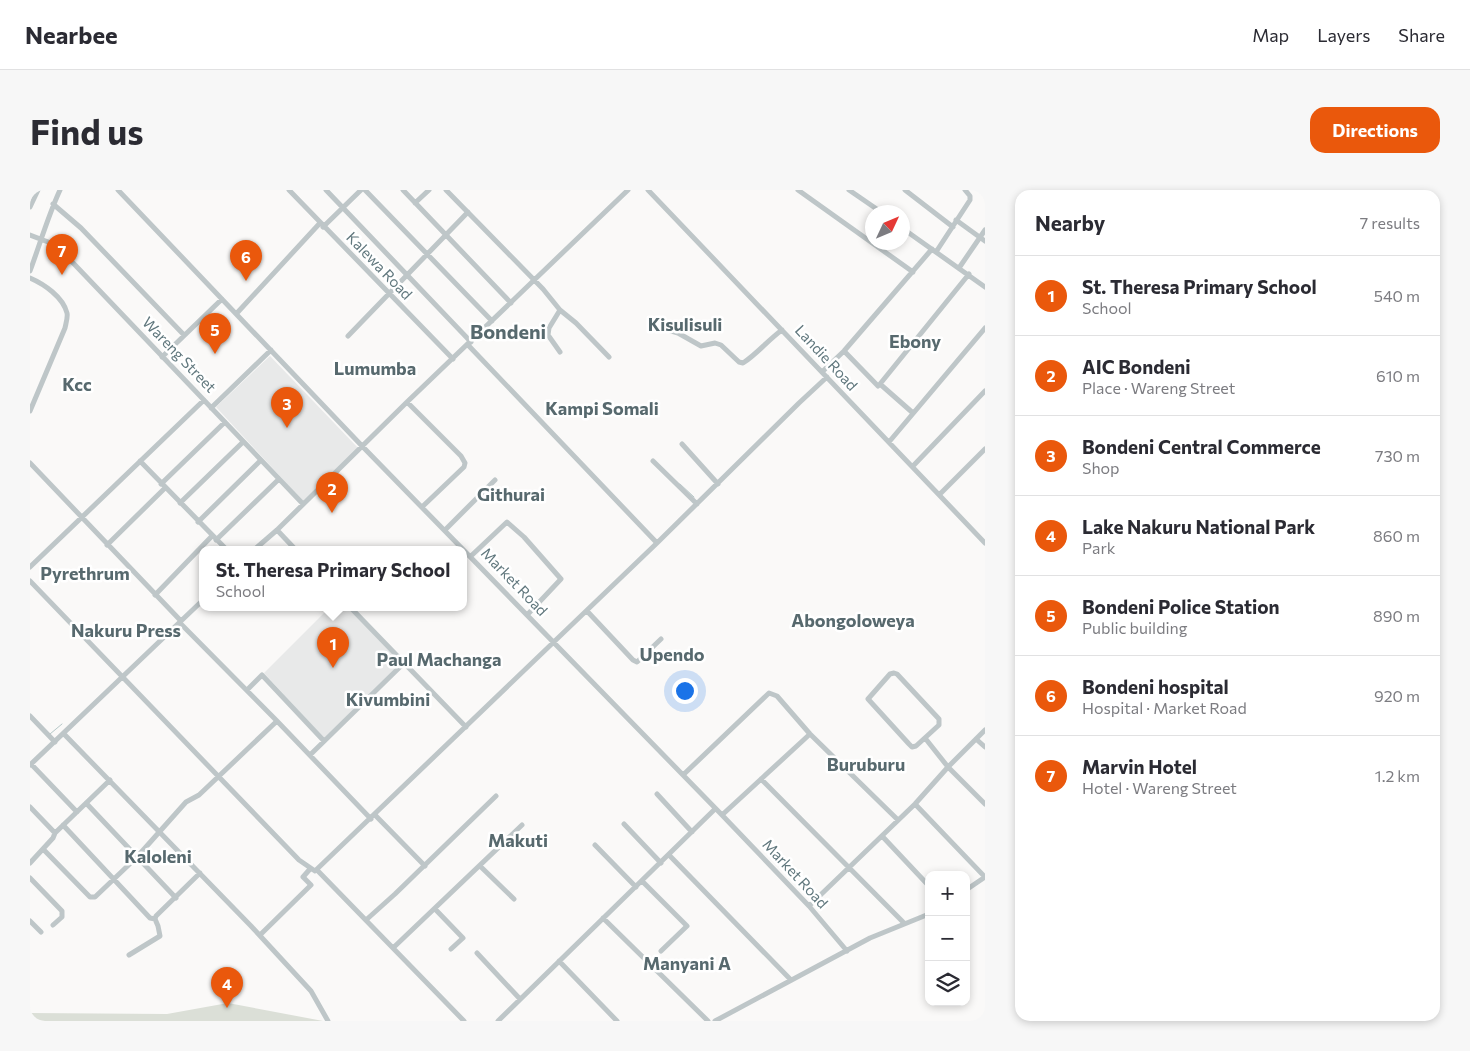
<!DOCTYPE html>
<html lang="en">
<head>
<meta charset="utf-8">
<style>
  body { margin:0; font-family:Commissioner,sans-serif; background:#f7f7f7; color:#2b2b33 }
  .controls { position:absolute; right:15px; bottom:15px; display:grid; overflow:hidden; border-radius:10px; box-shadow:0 2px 8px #0003 }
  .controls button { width:45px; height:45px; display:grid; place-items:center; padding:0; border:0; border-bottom:1px solid #e1e1e2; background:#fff; color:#2b2b33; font:25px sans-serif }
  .compass { position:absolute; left:835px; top:15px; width:45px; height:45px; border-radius:50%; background:#fff; box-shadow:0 2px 8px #0003; rotate:46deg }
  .you { position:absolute; left:654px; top:500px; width:18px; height:18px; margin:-12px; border:4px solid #fff; border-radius:50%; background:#1a73e8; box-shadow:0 0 0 8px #1a73e833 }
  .badge { display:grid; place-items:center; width:32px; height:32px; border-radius:50%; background:#ea580c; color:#fff; font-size:16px; font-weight:700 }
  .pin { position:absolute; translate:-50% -41px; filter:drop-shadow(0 1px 2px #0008) }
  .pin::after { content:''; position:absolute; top:26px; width:18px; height:15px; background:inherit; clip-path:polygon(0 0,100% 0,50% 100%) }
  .popup { position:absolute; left:169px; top:356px; width:268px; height:65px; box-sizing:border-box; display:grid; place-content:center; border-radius:10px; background:#fff; filter:drop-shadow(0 1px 4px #0005); font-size:16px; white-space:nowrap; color:#7c7c81 }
  .popup b { font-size:19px; color:#2b2b33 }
  .popup::after { content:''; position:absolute; left:50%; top:100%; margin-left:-10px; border:10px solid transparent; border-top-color:#fff }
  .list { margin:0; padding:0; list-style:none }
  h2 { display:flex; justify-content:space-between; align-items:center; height:65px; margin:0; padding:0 20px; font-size:21px }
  h2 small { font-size:16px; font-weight:400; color:#7c7c81 }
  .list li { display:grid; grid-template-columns:32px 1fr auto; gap:15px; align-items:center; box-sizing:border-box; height:80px; padding:0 20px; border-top:1px solid #e1e1e2 }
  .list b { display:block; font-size:19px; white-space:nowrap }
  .list p { margin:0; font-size:16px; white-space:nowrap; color:#7c7c81 }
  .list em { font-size:16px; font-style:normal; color:#7c7c81 }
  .icon { flex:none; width:28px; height:28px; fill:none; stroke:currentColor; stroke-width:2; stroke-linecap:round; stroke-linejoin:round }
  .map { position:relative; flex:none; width:955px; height:831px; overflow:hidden; border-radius:15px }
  header { display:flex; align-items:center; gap:30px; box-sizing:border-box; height:70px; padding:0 25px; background:#fff; border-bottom:1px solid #e1e1e2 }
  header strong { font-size:24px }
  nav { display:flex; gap:28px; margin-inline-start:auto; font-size:18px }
  .intro { display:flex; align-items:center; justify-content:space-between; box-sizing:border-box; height:120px; padding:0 30px }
  h1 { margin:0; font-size:35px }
  .button { padding:12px 22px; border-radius:15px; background:#ea580c; color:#fff; font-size:18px; font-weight:700 }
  main { display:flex; gap:30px; padding:0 30px }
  aside { flex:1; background:#fff; border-radius:15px; box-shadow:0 2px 8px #0003 }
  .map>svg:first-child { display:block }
  .built { fill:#e8e9e9 }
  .green { fill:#dbdfd7 }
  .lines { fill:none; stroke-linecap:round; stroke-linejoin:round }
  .stream { stroke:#b6c8c8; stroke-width:1 }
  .street { stroke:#bec6c8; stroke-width:5 }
  .labels { text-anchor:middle; stroke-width:5; stroke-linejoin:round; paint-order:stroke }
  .street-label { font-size:15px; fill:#60777d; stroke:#fff }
  .quarter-label { font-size:18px; font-weight:bold; fill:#57696e; stroke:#fff }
  .district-label { font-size:20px; font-weight:bold; fill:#57696e; stroke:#fff }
</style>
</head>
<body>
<header>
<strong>Nearbee</strong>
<nav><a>Map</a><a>Layers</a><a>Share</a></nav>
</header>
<div class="intro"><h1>Find us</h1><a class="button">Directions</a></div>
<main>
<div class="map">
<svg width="955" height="831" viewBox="0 0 955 831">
  <rect width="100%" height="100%" fill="#faf9f8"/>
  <path class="built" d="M240,166L329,259L273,311L186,217Z
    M300,417H318L372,473L294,548L234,483Z"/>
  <path class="green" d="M198,813L293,831H0V823L137,824Z"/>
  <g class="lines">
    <path class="stream" d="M650,294L664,307
      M20,544L32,534"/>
    <path class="street" d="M88,0L333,257L692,625L779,716L817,761
      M259,0L423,169
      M296,0L441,152
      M335,0L462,131
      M373,0L481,113
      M416,0L513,99L530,120L519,138L518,145L530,162
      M618,0L955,353
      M768,0L883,82
      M819,0L851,22
      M875,0L923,37
      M385,13L399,0
      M23,14L51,38L154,145
      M0,17L8,0
      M926,30L955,51
      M293,37L331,0
      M872,38L955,97
      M0,45L26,55L273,314
      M906,62L940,10V6L935,0
      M929,78L955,40
      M0,81C10,54 18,26 30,0
      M0,88C14,94 33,107 37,123C38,127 36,133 35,138L0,221
      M530,120L546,133L579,167
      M207,123L290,33
      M638,140L648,143L671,156L685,153L691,155L709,172L713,173C727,164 738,150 752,140
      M318,146L438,22
      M438,155L627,353
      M814,161L848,196L850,194
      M132,167L192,109
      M792,182L814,161L902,59
      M377,212L431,266L435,273L434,277L392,317
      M181,218L241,160
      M883,223L850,194L939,84
      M859,252L955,138
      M652,254L688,294
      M110,271L196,359
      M623,271L667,314
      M0,273L151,431
      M883,276L955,201
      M131,294L195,232
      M910,304L955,259
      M150,313L213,252
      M168,332L231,270
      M247,340L265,359
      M415,340L465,290
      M186,350L249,289
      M77,355L135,298
      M225,359L247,340L377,212L598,0
      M441,366L477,332L494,347L531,389L498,424
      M0,377L174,210
      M0,391L269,670L285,681L627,353L769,213L797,187
      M125,405L182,346
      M320,417L436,537
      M557,421L603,470L607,472L631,449
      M150,433L247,531L341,629
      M864,483L867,484L909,529V535L886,556L882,557L879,554L838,509L860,484Z
      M217,500L232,485L294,551
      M0,526L25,552
      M34,544L221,736L281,801L298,831
      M895,548L918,577L955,614
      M946,549L955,557
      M280,565L374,473
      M1,574L47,622
      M0,575L173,410
      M653,585L739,503L747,506L780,544L868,630
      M731,589L874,733
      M627,604L662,642
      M56,613L146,708
      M885,614L955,687
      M0,617L25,643L80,590
      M345,625L395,676
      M692,625L780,544
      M594,634L631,673
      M33,635L120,728L125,729L126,726L170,683
      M852,646L899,696
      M565,655L606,697
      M13,659L60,707H65L107,667L156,612L169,605L247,531
      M639,665L761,790
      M0,673L23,648L25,643
      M450,676L484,709
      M287,680L434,831
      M0,688L32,721V727L23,735
      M612,691L657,736L631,761
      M936,700L955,687
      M779,716L885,614L918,577L955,540
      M405,719L432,747L433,748L421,759
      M573,728L678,831
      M336,730L365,704L466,606
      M0,731L11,742
      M230,745L281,695L273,687L280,679
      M363,758L492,635
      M447,763L490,809
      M99,765L130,746L128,736L125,729
      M529,771L587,831
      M468,831L685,619
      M685,831L840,748L899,724"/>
  </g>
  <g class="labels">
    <g class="street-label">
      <text transform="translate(349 76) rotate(46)" y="5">Kalewa Road</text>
      <text transform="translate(149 165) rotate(46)" y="5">Wareng Street</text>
      <text transform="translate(796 168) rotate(47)" y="5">Landie Road</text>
      <text transform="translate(484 392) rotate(46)" y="5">Market Road</text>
      <text transform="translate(765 684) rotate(47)" y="5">Market Road</text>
    </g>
    <g class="quarter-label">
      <text x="655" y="141">Kisulisuli</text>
      <text x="885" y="158">Ebony</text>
      <text x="345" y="185">Lumumba</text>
      <text x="47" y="201">Kcc</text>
      <text x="572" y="225">Kampi Somali</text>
      <text x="481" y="311">Githurai</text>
      <text x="55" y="390">Pyrethrum</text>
      <text x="823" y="437">Abongoloweya</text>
      <text x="96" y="447">Nakuru Press</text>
      <text x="642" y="471">Upendo</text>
      <text x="409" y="476">Paul Machanga</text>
      <text x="358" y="516">Kivumbini</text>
      <text x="836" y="581">Buruburu</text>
      <text x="488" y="657">Makuti</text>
      <text x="128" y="673">Kaloleni</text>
      <text x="657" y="780">Manyani A</text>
    </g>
    <g class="district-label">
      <text x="478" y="149">Bondeni</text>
    </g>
  </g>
</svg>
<div class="controls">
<button>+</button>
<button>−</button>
<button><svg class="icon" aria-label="layers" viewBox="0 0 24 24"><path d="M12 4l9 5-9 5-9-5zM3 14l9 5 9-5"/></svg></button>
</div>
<svg class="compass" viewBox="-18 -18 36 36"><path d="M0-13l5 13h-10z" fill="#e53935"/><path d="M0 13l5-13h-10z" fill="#7c7c81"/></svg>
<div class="you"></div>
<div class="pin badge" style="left:303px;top:478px">1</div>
<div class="popup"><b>St. Theresa Primary School</b>School</div>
<div class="pin badge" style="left:302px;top:323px">2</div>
<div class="pin badge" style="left:257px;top:238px">3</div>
<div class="pin badge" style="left:197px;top:818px">4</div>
<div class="pin badge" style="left:185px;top:164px">5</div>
<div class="pin badge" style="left:216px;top:91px">6</div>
<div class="pin badge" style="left:32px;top:85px">7</div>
</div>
<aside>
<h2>Nearby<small>7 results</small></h2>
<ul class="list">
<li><span class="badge">1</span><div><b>St. Theresa Primary School</b><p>School</p></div><em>540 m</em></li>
<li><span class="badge">2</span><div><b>AIC Bondeni</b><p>Place · Wareng Street</p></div><em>610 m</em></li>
<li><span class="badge">3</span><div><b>Bondeni Central Commerce</b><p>Shop</p></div><em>730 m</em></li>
<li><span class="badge">4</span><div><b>Lake Nakuru National Park</b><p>Park</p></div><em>860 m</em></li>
<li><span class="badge">5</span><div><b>Bondeni Police Station</b><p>Public building</p></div><em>890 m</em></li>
<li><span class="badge">6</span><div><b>Bondeni hospital</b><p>Hospital · Market Road</p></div><em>920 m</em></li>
<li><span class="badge">7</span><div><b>Marvin Hotel</b><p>Hotel · Wareng Street</p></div><em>1.2 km</em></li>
</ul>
</aside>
</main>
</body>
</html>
